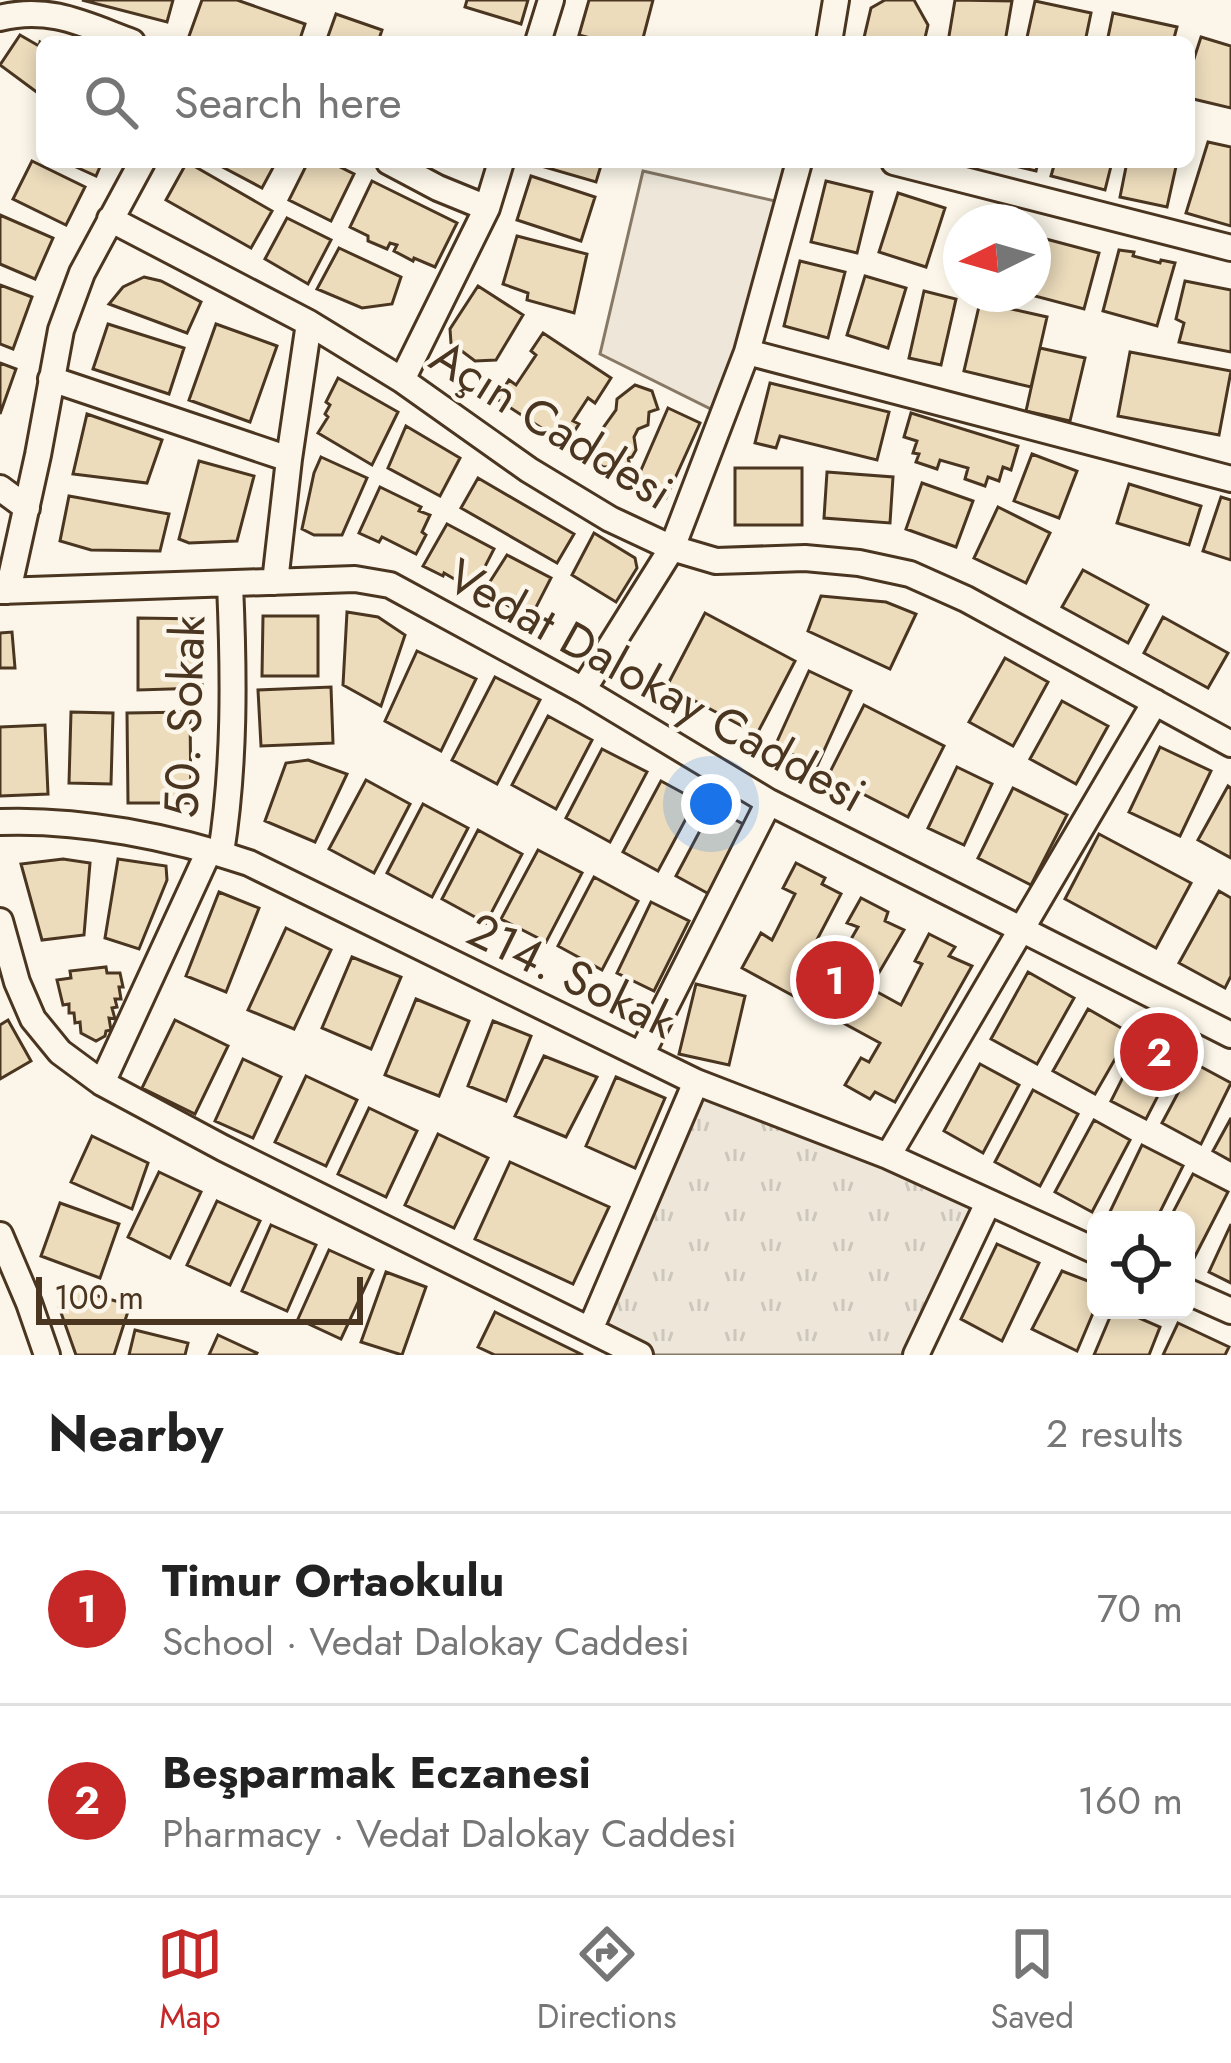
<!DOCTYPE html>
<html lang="en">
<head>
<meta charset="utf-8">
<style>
  body { margin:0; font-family:Jost,sans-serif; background:#f6f6f6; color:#222 }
  .controls { position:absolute; right:36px; bottom:36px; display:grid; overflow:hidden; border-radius:18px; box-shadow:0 6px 18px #0003 }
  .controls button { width:108px; height:108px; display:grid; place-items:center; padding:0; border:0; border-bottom:3px solid #e0e0e0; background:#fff; color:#222; font:60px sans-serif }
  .compass { position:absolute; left:943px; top:204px; width:108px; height:108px; border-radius:50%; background:#fff; box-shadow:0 6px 18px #0003; rotate:265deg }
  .scale { position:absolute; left:36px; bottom:30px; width:327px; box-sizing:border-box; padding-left:12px; border:6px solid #4a3520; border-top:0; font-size:33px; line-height:42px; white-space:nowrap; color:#4a3520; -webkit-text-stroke:9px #fbf6e9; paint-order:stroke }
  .you { position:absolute; left:711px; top:804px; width:42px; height:42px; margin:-30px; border:9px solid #fff; border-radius:50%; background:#1a73e8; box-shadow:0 0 0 18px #1a73e833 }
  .badge { display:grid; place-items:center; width:78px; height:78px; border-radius:50%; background:#c62828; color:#fff; font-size:39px; font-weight:700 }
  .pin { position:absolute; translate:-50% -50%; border:6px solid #fff; box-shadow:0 3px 12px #0006 }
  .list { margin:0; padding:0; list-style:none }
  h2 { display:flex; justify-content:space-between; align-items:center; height:156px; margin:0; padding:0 48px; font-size:51px }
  h2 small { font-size:39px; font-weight:400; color:#767676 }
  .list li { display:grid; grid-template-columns:78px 1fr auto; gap:36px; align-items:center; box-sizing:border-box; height:192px; padding:0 48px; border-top:3px solid #e0e0e0 }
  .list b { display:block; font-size:45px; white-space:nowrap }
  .list p { margin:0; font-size:39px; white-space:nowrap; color:#767676 }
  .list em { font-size:39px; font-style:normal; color:#767676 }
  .icon { flex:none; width:66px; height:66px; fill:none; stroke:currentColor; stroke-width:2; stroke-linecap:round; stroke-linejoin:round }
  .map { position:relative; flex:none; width:1231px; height:1355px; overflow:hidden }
  .search { position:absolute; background:#fff; box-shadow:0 6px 18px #0003; left:36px; right:36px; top:36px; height:132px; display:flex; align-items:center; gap:30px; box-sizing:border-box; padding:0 42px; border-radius:18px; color:#767676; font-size:45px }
  .sheet { height:540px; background:#fff }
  nav { display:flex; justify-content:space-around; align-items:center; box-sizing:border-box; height:168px; border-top:3px solid #e0e0e0; background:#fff; font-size:33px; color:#767676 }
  nav a { display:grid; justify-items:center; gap:6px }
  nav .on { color:#c62828 }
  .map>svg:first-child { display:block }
  .grass { fill:url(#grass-tufts); stroke:#887966; stroke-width:3 }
  .park { fill:#ede6d9; stroke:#887966; stroke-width:3 }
  .building { fill:#ecdcbc; stroke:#4a3520; stroke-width:3 }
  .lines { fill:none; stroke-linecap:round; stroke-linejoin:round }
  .minor-casing { stroke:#4a3520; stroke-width:30 }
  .minor { stroke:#fbf6e9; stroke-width:24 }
  .labels { text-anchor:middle; stroke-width:9; stroke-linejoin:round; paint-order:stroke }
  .street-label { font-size:48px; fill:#4a3520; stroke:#fbf6e9 }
</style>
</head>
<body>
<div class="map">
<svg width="1231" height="1355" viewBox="0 0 1231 1355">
  <defs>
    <pattern id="grass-tufts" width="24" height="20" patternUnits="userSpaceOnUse" patternTransform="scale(3)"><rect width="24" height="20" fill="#ede6d9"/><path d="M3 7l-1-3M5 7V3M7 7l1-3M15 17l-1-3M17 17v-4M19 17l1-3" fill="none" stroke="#cdc6ba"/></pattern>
  </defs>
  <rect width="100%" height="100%" fill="#fbf6e9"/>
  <path class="grass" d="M696,1082L988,1203L916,1355H640L590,1330Z"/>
  <path class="park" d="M643,171L788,204L723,415L600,354Z"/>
  <path class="building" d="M82,0H173L167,22Z
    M202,0H237L305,24L299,42H198L188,39Z
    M467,0H528L521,24L465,7Z
    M589,0H653L642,42H605L579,35Z
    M885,0H914L928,25L924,42H863L871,8Z
    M955,0L1012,1L1005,42H948Z
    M1035,1L1091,13L1085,42H1026Z
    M1113,13L1177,27L1173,42H1107Z
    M336,14L382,30L378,42H326Z
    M20,35L39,46L40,42L42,43V96L0,65Z
    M1201,37L1231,46V108L1189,98V74Z
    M1208,142L1231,147V226L1186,213Z
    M32,161L85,187L66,225L13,199Z
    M65,162H102L96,176Z
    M187,162L272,211L251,248L166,200Z
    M213,162H276L262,188Z
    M308,162H330L354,174L331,221L289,200Z
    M542,162H602L596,182L541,166Z
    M998,162H1038L1036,171Z
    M1055,162H1112L1105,190L1051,176Z
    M1127,162H1177L1167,207L1120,197Z
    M531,176L595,197L581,241L517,220Z
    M372,181L457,223L435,267L414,258L413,261L394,251L397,245L390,243L387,249L368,241V236L350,227Z
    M826,181L872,192L857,253L811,242Z
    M898,193L945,208L926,267L879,252Z
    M0,215L53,238L35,279L0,264Z
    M287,218L331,240L308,284L265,259Z
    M517,236L587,254L574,313L527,300L528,293L503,284Z
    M1046,239L1099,253L1084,309L1031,295Z
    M339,248L401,277L392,304L362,308L317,289Z
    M1119,250L1134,252L1133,256L1160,263L1161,260L1175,263L1157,326L1103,311Z
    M800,261L845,272L828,338L784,326Z
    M865,276L906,288L888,348L847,335Z
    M144,277L161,281L201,302L187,333L109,304L123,287Z
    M1185,281L1231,290V352L1179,342L1184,323L1176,319Z
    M0,285L32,297L13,349L0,344Z
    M478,286L523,315L496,360L475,361L451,343L450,329Z
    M924,291L956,299L941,365L909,358Z
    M980,302L1047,317L1031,387L964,371Z
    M108,324L184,348L169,394L93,369Z
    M216,324L277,346L250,422L189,400Z
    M543,333L611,378L595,403L588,398L573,421L579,424L566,444L497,399L509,380L516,385L536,355L531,351Z
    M1040,348L1085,358L1070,421L1026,411Z
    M1130,352L1231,371L1219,435L1118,416Z
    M0,363L16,369L0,414Z
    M338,378L398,412L372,465L318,433L328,417L325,414L330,405L326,402Z
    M770,383L889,412L877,460L780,436L776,448L755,443Z
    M635,385L652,391L658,409L649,412L648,425L638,429L634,437L636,450L632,457L628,458L631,469L610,474L609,467H603L595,461L594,454H590V446L616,410L617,399Z
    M668,408L700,423L666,498L635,484Z
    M911,413L1018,446L1011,470L1003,467L999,481L988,477L985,486L965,479L968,468L940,460L937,469L916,462L919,454L913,453L917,441L904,437Z
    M87,414L162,440L147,483L73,474Z
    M406,426L460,458L440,496L388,468Z
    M1032,454L1077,471L1059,518L1014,501Z
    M321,457L367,478L342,535H314L302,529L314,473Z
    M199,461L254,476L237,541L189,543L179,539Z
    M735,468H802V525H735Z
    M827,472L893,477L890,523L824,518Z
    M478,478L574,534L557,563L461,508Z
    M922,483L973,501L956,547L906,529Z
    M1129,484L1201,506L1189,545L1117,523Z
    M380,487L421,507L419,511L430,515L422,532L426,535L416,554L382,537L379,542L359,533Z
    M69,496L169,514L160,551L91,550L60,541Z
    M1221,497L1231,500V560L1203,551Z
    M998,507L1050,533L1026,583L974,558Z
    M447,524L494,549L473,590L444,573L443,576L423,566Z
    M594,533L635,558L637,568L616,602L572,575Z
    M507,555L551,578L530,619L484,591Z
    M1083,570L1148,605L1128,643L1062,607Z
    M821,596L886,602L916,614L890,669L808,631Z
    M347,612L378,617L405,635L381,706L343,685Z
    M705,613L795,661L757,734L667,686Z
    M263,616H318V676H262Z
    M1163,617L1228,653L1208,688L1144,653Z
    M138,618L201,619L202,688L138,690Z
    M12,632L15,668H0V633Z
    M417,651L476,679L441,751L385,721Z
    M1005,658L1048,682L1013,746L969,722Z
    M809,671L851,691L817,766L775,746Z
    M495,677L540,700L497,784L452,760Z
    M331,687L333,743L261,746L258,690Z
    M1062,701L1108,726L1076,784L1030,759Z
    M864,705L944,746L908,817L828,776Z
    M71,712L113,713L111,784L69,783Z
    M190,712L191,803H128L127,713Z
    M548,716L592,740L556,809L512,785Z
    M45,725L48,794L0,796V727Z
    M1160,747L1211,771L1180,836L1129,812Z
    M602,749L647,772L610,842L566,818Z
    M308,760L347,774L315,842L265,821L286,763Z
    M957,767L992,784L964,845L928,828Z
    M366,780L410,804L374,873L329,849Z
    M661,781L696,800L658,871L623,852Z
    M1228,786L1231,788V858L1198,840Z
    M1013,788L1067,815L1031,885L978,858Z
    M423,804L468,828L432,897L387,873Z
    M712,808L745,825L709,894L676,876Z
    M478,830L522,854L486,923L442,899Z
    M1099,834L1191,883L1156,948L1065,899Z
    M538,850L582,873L546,942L501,919Z
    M63,859L90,863L84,935L42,940L21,864Z
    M118,859L166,866L167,880L139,949L105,938Z
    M796,863L825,878L822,884L841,894L809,955L834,969L858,927L847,923L861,898L888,912L885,921L904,930L870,988L901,1005L922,964L915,961L929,934L955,947L949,956L972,966L895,1102L875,1092L870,1099L845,1085L861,1058L869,1062L880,1043L742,968L761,933L772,940L795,894L783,888Z
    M594,877L638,901L602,970L558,946Z
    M1219,891L1231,898V976L1225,988L1179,963Z
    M219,892L259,908L226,992L186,976Z
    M651,902L689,921L654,991L617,973Z
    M286,928L331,950L294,1029L248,1010Z
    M352,957L401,977L371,1049L322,1028Z
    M106,967L107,973H120L123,987H119L121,999H115L117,1007L112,1008L115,1019L109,1018L111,1030L106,1031L105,1036L96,1041L81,1033L80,1022L75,1023L74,1013H69V1004L63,1005L57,980L71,978L70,971Z
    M1028,972L1074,998L1037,1064L991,1039Z
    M696,984L745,996L729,1065L679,1054Z
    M416,999L469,1021L439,1096L385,1075Z
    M1088,1009L1130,1033L1095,1094L1053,1071Z
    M8,1020L31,1061L0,1079V1025Z
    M175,1020L228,1046L195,1114L142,1088Z
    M493,1021L531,1036L506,1101L468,1086Z
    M1144,1035L1180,1053L1146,1119L1111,1101Z
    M544,1056L597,1077L566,1137L515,1116Z
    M243,1059L281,1077L253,1138L215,1121Z
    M1194,1063L1231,1083L1201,1144L1162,1123Z
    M980,1064L1019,1085L983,1153L944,1131Z
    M306,1076L357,1100L326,1166L275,1142Z
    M616,1077L665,1098L635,1168L586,1146Z
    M1033,1090L1078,1114L1040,1186L995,1162Z
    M369,1108L417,1131L386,1197L338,1174Z
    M1231,1118V1161L1213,1151Z
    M1094,1120L1130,1140L1092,1212L1055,1192Z
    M438,1134L488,1158L454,1228L405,1205Z
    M92,1136L148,1163L132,1209L71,1182Z
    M1142,1145L1183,1166L1156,1220H1106Z
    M510,1162L609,1207L573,1284L475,1239Z
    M159,1172L201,1192L170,1258L128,1237Z
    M1193,1174L1228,1192L1191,1264L1186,1262V1220H1169Z
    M217,1201L260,1221L230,1285L187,1265Z
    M60,1203L119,1224L100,1278L41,1256Z
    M1231,1224V1283L1209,1272Z
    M271,1225L316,1245L287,1311L242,1291Z
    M997,1244L1039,1263L1002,1341L961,1319Z
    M329,1250L373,1270L341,1339L298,1319Z
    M1062,1271L1096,1284V1306L1077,1351L1032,1329Z
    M386,1272L426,1287L402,1355L361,1342Z
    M66,1287L130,1305L114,1355H76L59,1307Z
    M1113,1310H1121L1160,1327L1149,1355H1094Z
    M495,1312L583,1355H495L478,1347Z
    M1178,1323L1229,1347L1225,1355H1163Z
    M135,1330L188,1343L185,1355H129Z
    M218,1335L257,1353L256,1355H209Z"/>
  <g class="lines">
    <defs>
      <path id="minor" d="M0,18C49,5 86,25 132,42
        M538,42L551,0
        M829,42L836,0
        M389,162L438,188L487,208
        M894,162L1231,248
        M110,219L309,323L402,380L529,470L610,519L672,548L716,561L805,558L859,563L910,574L966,599L1231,744
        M747,352L1231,479
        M51,379L289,459
        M402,380L487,208L501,162
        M0,488L27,508
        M275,582L289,459L309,323
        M0,591L355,579L390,585L583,690L769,802L1231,1035
        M8,591L38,455L61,330L82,273L142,162
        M583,690L672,548L747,352L799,162
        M0,822C81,819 172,837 249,863L696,1082L888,1156L1096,1251
        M221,853C235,764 234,675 230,584
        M0,921L17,982L33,1019L60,1052L102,1083L223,1148L640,1355
        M641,1055L769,802
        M102,1083L209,851
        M888,1156L1155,702
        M0,1235L29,1303L47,1355
        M1186,1291L1231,1311
        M590,1330L696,1082
        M916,1355L988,1203"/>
    </defs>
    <use href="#minor" class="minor-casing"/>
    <use href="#minor" class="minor"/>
  </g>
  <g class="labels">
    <g class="street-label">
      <text transform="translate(552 424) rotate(32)" y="17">Açın Caddesi</text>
      <text transform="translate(657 685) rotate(29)" y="17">Vedat Dalokay Caddesi</text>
      <text transform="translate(184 717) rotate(-88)" y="17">50. Sokak</text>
      <text transform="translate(572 975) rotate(26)" y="17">214. Sokak</text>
    </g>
  </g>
</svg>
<div class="controls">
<button><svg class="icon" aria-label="locate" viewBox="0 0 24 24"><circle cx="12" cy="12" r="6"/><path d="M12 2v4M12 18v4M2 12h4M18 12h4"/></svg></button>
</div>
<svg class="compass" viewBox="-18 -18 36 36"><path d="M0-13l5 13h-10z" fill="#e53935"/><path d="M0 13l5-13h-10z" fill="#767676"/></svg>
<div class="scale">100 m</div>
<div class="you"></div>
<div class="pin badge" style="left:835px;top:980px">1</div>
<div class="pin badge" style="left:1159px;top:1052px">2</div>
<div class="search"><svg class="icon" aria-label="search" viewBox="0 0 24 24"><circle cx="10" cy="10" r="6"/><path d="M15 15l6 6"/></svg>Search here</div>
</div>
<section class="sheet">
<h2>Nearby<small>2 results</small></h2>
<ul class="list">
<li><span class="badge">1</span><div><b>Timur Ortaokulu</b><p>School · Vedat Dalokay Caddesi</p></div><em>70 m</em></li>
<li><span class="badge">2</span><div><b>Beşparmak Eczanesi</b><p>Pharmacy · Vedat Dalokay Caddesi</p></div><em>160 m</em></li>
</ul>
</section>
<nav>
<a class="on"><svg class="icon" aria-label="map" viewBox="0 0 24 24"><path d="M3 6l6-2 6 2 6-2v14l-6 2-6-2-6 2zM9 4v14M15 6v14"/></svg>Map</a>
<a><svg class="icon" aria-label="directions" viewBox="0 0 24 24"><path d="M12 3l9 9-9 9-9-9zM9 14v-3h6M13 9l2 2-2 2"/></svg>Directions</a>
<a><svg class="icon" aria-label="saved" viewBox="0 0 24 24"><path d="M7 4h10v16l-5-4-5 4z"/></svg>Saved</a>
</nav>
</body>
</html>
